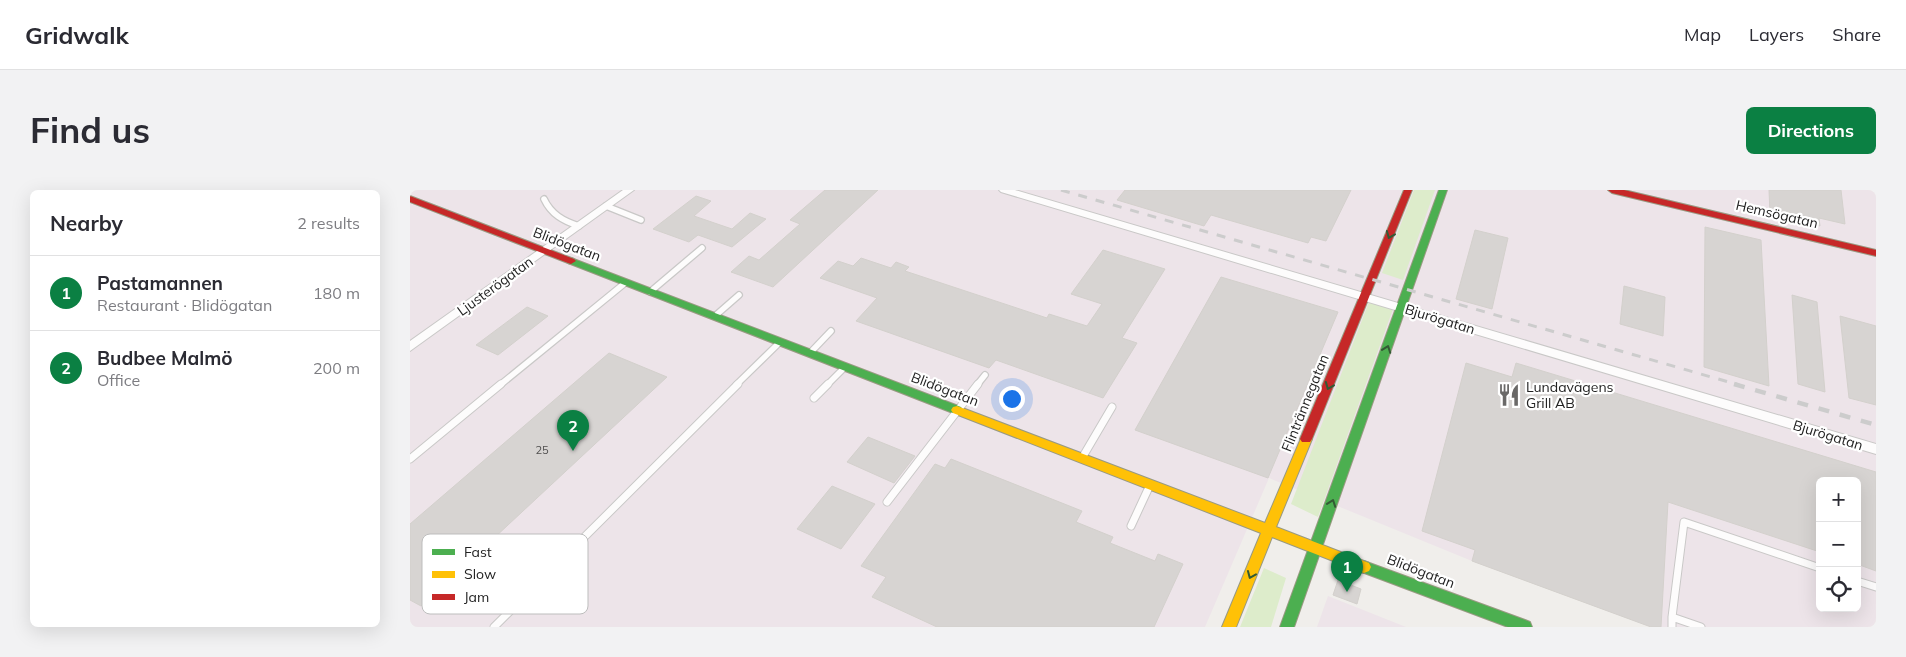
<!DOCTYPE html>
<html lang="en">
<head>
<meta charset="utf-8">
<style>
  body { margin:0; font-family:Mulish,sans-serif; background:#f2f2f3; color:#2b2b33 }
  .controls { position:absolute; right:15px; bottom:15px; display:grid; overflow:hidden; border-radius:8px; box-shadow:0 5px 20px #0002 }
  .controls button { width:45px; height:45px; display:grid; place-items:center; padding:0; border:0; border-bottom:1px solid #e1e1e2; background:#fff; color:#2b2b33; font:25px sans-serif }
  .you { position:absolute; left:601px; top:208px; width:18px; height:18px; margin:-12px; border:4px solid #fff; border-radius:50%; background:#1a73e8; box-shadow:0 0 0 8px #1a73e833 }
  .badge { display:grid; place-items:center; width:32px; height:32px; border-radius:50%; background:#0b8043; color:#fff; font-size:16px; font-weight:700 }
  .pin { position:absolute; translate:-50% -41px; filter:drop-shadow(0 1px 2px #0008) }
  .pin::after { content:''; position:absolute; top:26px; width:18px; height:15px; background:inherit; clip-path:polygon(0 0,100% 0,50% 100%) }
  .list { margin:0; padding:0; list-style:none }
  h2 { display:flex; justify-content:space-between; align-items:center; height:65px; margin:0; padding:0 20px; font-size:21px }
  h2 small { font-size:16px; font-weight:400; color:#7c7c81 }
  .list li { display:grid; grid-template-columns:32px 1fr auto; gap:15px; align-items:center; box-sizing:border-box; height:75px; padding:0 20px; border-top:1px solid #e1e1e2 }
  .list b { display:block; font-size:19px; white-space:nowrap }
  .list p { margin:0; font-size:16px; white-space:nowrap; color:#7c7c81 }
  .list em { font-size:16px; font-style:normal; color:#7c7c81 }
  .icon { flex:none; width:28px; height:28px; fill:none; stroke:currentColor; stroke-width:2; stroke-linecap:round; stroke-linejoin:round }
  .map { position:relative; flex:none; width:1466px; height:437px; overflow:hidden; border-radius:8px }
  header { display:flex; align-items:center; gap:30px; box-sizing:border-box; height:70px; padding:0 25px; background:#fff; border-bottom:1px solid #e1e1e2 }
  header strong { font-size:24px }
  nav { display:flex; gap:28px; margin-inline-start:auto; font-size:18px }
  .intro { display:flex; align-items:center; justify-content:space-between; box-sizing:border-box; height:120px; padding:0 30px }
  h1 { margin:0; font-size:35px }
  .button { padding:12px 22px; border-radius:8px; background:#0b8043; color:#fff; font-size:18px; font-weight:700 }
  main { display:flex; gap:30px; padding:0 30px }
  aside { flex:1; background:#fff; border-radius:8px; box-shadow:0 5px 20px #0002 }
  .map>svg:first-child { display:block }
  .industrial { fill:#ede4e9; fill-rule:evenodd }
  .grass { fill:#ddeccb }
  .building { fill:#d7d4d2; stroke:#d3d0cc }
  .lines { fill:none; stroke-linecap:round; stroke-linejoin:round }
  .lane-far1-casing { stroke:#c9c8c7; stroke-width:8 }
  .lane-casing { stroke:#c9c8c7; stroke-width:9 }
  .street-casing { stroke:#c9c8c7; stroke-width:2 }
  .fast-casing { stroke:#999a82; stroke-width:2 }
  .slow-casing { stroke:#999a82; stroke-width:2 }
  .jam-casing { stroke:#999a82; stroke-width:2 }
  .lane-far1 { stroke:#fdfcfc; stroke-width:5.5 }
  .lane { stroke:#fdfcfc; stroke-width:7 }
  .street { fill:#fdfcfc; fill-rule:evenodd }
  .fast { fill:#4caf50; fill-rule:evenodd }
  .slow { fill:#ffc107; fill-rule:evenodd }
  .jam { fill:#c62828; fill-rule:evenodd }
  .rail-far1 { stroke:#ccc; stroke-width:3; stroke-dasharray:9 9; stroke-linecap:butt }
  .rail { stroke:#ccc; stroke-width:4.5; stroke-dasharray:11 11; stroke-linecap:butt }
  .oneway { stroke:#335a34 }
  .labels { text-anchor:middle; stroke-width:4.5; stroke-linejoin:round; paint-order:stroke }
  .number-label { font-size:11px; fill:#4f4e4e }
  .street-label { font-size:14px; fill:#222; stroke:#fff }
  .poi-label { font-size:14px; fill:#222; stroke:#fff; text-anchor:start }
  .key { fill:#fff; stroke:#bdbdbd; stroke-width:1 }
  .key-label { font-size:14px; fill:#222 }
</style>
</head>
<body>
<header>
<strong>Gridwalk</strong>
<nav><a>Map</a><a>Layers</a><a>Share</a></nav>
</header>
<div class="intro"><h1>Find us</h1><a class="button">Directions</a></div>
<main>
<aside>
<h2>Nearby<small>2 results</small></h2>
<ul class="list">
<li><span class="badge">1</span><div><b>Pastamannen</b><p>Restaurant · Blidögatan</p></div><em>180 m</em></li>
<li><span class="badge">2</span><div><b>Budbee Malmö</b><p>Office</p></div><em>200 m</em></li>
</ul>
</aside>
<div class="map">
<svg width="1466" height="437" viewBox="0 0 1466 437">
  <rect width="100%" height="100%" fill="#f0eeeb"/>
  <path class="industrial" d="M0,0H1466V437H1241L1062,371L859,288L795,437H0ZM1410,291H1447V418H1410Z
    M918,406L996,437H907Z"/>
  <path class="grass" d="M1004,0H1025L993,90L972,83Z
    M959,112L983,119L908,327L881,314Z
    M854,378L876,388L861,437H830Z"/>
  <path class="building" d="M415,0H468L363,97L321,82L339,66L349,70L390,34L380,30Z
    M715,0H941L916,51L901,47L898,53L801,25L794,36L707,10Z
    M1359,0H1431L1435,34L1409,28L1410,36L1360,24Z
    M286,6L301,11L284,26L322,39L340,23L356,29L322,57L288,45L279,52L243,39Z
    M1295,37L1351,50L1359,196L1294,177Z
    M1065,40L1098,48L1082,119L1046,109Z
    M693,60L755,79L712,148L727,153L693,208L586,170L579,178L446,131L467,108L410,88L428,71L443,76L451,68L481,78L486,72L499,77L495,81L637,128L639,124L677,136L692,114L661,104Z
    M811,87L928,122L858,288L725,240Z
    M1214,96L1255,107L1253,146L1210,134Z
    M1382,105L1407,112L1415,202L1388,194Z
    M117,117L138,126L88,165L66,155Z
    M1430,126L1466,136V215L1439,208Z
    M199,163L257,187L11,416L0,410V334Z
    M1056,173L1102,187L1106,173L1466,282V381L1447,374V291H1410V362L1258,312L1251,437H1241L1062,371L1065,360L1012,341Z
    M458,247L505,266L484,293L437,272Z
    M541,269L672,321L666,332L703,347L700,353L745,371L748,364L773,374L744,437H527L462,407L476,387L451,376L525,274L535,278Z
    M422,296L465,314L431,359L387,339Z
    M928,390L951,399L947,414L923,405Z"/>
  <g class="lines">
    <defs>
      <path id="lane-far1" d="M134,9C141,24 153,31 169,36
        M196,16L231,30
        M240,102L292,58
        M305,126L329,105
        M400,163L421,141
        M90,195L215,93
        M326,195L370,152
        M417,195L435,177
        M567,195L575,185"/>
      <path id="lane" d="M404,208L418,194
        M672,268L702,217
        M0,269L91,194
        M477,312L568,194
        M721,336L740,295
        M1447,391L1466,397
        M1262,427L1274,332L1410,378
        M84,437L328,194
        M1262,437V427L1291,437"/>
      <path id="street" d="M213,0H224L0,161V151Z
        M589,0H605L1466,254V264L591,2Z"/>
      <path id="fast" d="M1029,0H1037L884,437H870Z
        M161,68L551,217L553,220L551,223H543L158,73L156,71Z
        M954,371L1115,430L1120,432L1122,437H1098L949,381L947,377L949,373Z"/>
      <path id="slow" d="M547,216L855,333L892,246H900L902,249L866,337L959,373L961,377L959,381L954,383L862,347L826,437H812L851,343L543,223L541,220L543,217Z"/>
      <path id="jam" d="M994,0H1002L902,249L900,252H892L890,249Z
        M1198,0H1214L1466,60V66L1202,3Z
        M0,6L164,69L166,71L161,74L158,73L0,12Z"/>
    </defs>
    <use href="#lane-far1" class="lane-far1-casing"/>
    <use href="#lane" class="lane-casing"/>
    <use href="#street" class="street-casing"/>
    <use href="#fast" class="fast-casing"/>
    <use href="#slow" class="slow-casing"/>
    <use href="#jam" class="jam-casing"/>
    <use href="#lane-far1" class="lane-far1"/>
    <use href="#lane" class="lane"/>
    <use href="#street" class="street"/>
    <use href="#fast" class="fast"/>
    <use href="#slow" class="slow"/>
    <use href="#jam" class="jam"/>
    <path class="rail-far1" d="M651,0L1329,195"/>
    <path class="rail" d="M1324,194L1466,235"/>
  </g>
  <defs><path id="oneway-chevron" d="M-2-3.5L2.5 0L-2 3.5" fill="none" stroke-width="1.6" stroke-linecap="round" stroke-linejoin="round" transform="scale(1.25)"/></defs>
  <g class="oneway">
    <use href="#oneway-chevron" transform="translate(980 45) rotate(112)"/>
    <use href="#oneway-chevron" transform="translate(977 159) rotate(-70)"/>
    <use href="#oneway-chevron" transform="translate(919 196) rotate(112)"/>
    <use href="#oneway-chevron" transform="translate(922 313) rotate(-70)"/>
    <use href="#oneway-chevron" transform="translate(841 385) rotate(113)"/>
  </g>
  <defs>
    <symbol id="restaurant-bare" viewBox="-9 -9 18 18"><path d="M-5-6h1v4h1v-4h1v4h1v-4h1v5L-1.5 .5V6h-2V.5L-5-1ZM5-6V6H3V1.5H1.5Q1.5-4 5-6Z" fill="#6a6968" stroke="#fff" stroke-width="2.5" paint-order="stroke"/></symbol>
  </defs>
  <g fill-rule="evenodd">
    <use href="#restaurant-bare" x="1083" y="189" width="32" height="32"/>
  </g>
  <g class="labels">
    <g class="number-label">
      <text x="132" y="264">25</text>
    </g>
    <g class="street-label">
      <text transform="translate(1367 24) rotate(13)" y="5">Hemsögatan</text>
      <text transform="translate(157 54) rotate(21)" y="5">Blidögatan</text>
      <text transform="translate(85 96) rotate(-36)" y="5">Ljusterögatan</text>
      <text transform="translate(1030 129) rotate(17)" y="5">Bjurögatan</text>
      <text transform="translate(535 199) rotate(21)" y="5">Blidögatan</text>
      <text transform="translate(895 213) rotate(-68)" y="5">Flintrännegatan</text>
      <text transform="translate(1418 245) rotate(17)" y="5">Bjurögatan</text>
      <text transform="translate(1011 381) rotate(21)" y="5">Blidögatan</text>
    </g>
    <g class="poi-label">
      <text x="1116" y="202">Lundavägens<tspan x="1116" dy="16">Grill AB</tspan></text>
    </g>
  </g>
  <rect x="12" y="344" width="166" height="80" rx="8" class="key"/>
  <rect x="22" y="359" width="23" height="6" fill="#4caf50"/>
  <rect x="22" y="381" width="23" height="7" fill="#ffc107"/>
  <rect x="22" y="404" width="23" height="6" fill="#c62828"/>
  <g class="key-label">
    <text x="54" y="367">Fast</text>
    <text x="54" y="389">Slow</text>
    <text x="54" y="412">Jam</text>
  </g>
</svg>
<div class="controls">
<button>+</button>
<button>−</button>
<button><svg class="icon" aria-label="locate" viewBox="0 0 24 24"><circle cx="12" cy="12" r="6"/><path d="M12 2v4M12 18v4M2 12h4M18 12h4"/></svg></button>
</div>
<div class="you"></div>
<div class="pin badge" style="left:937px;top:402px">1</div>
<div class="pin badge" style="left:163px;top:261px">2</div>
</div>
</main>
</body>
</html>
